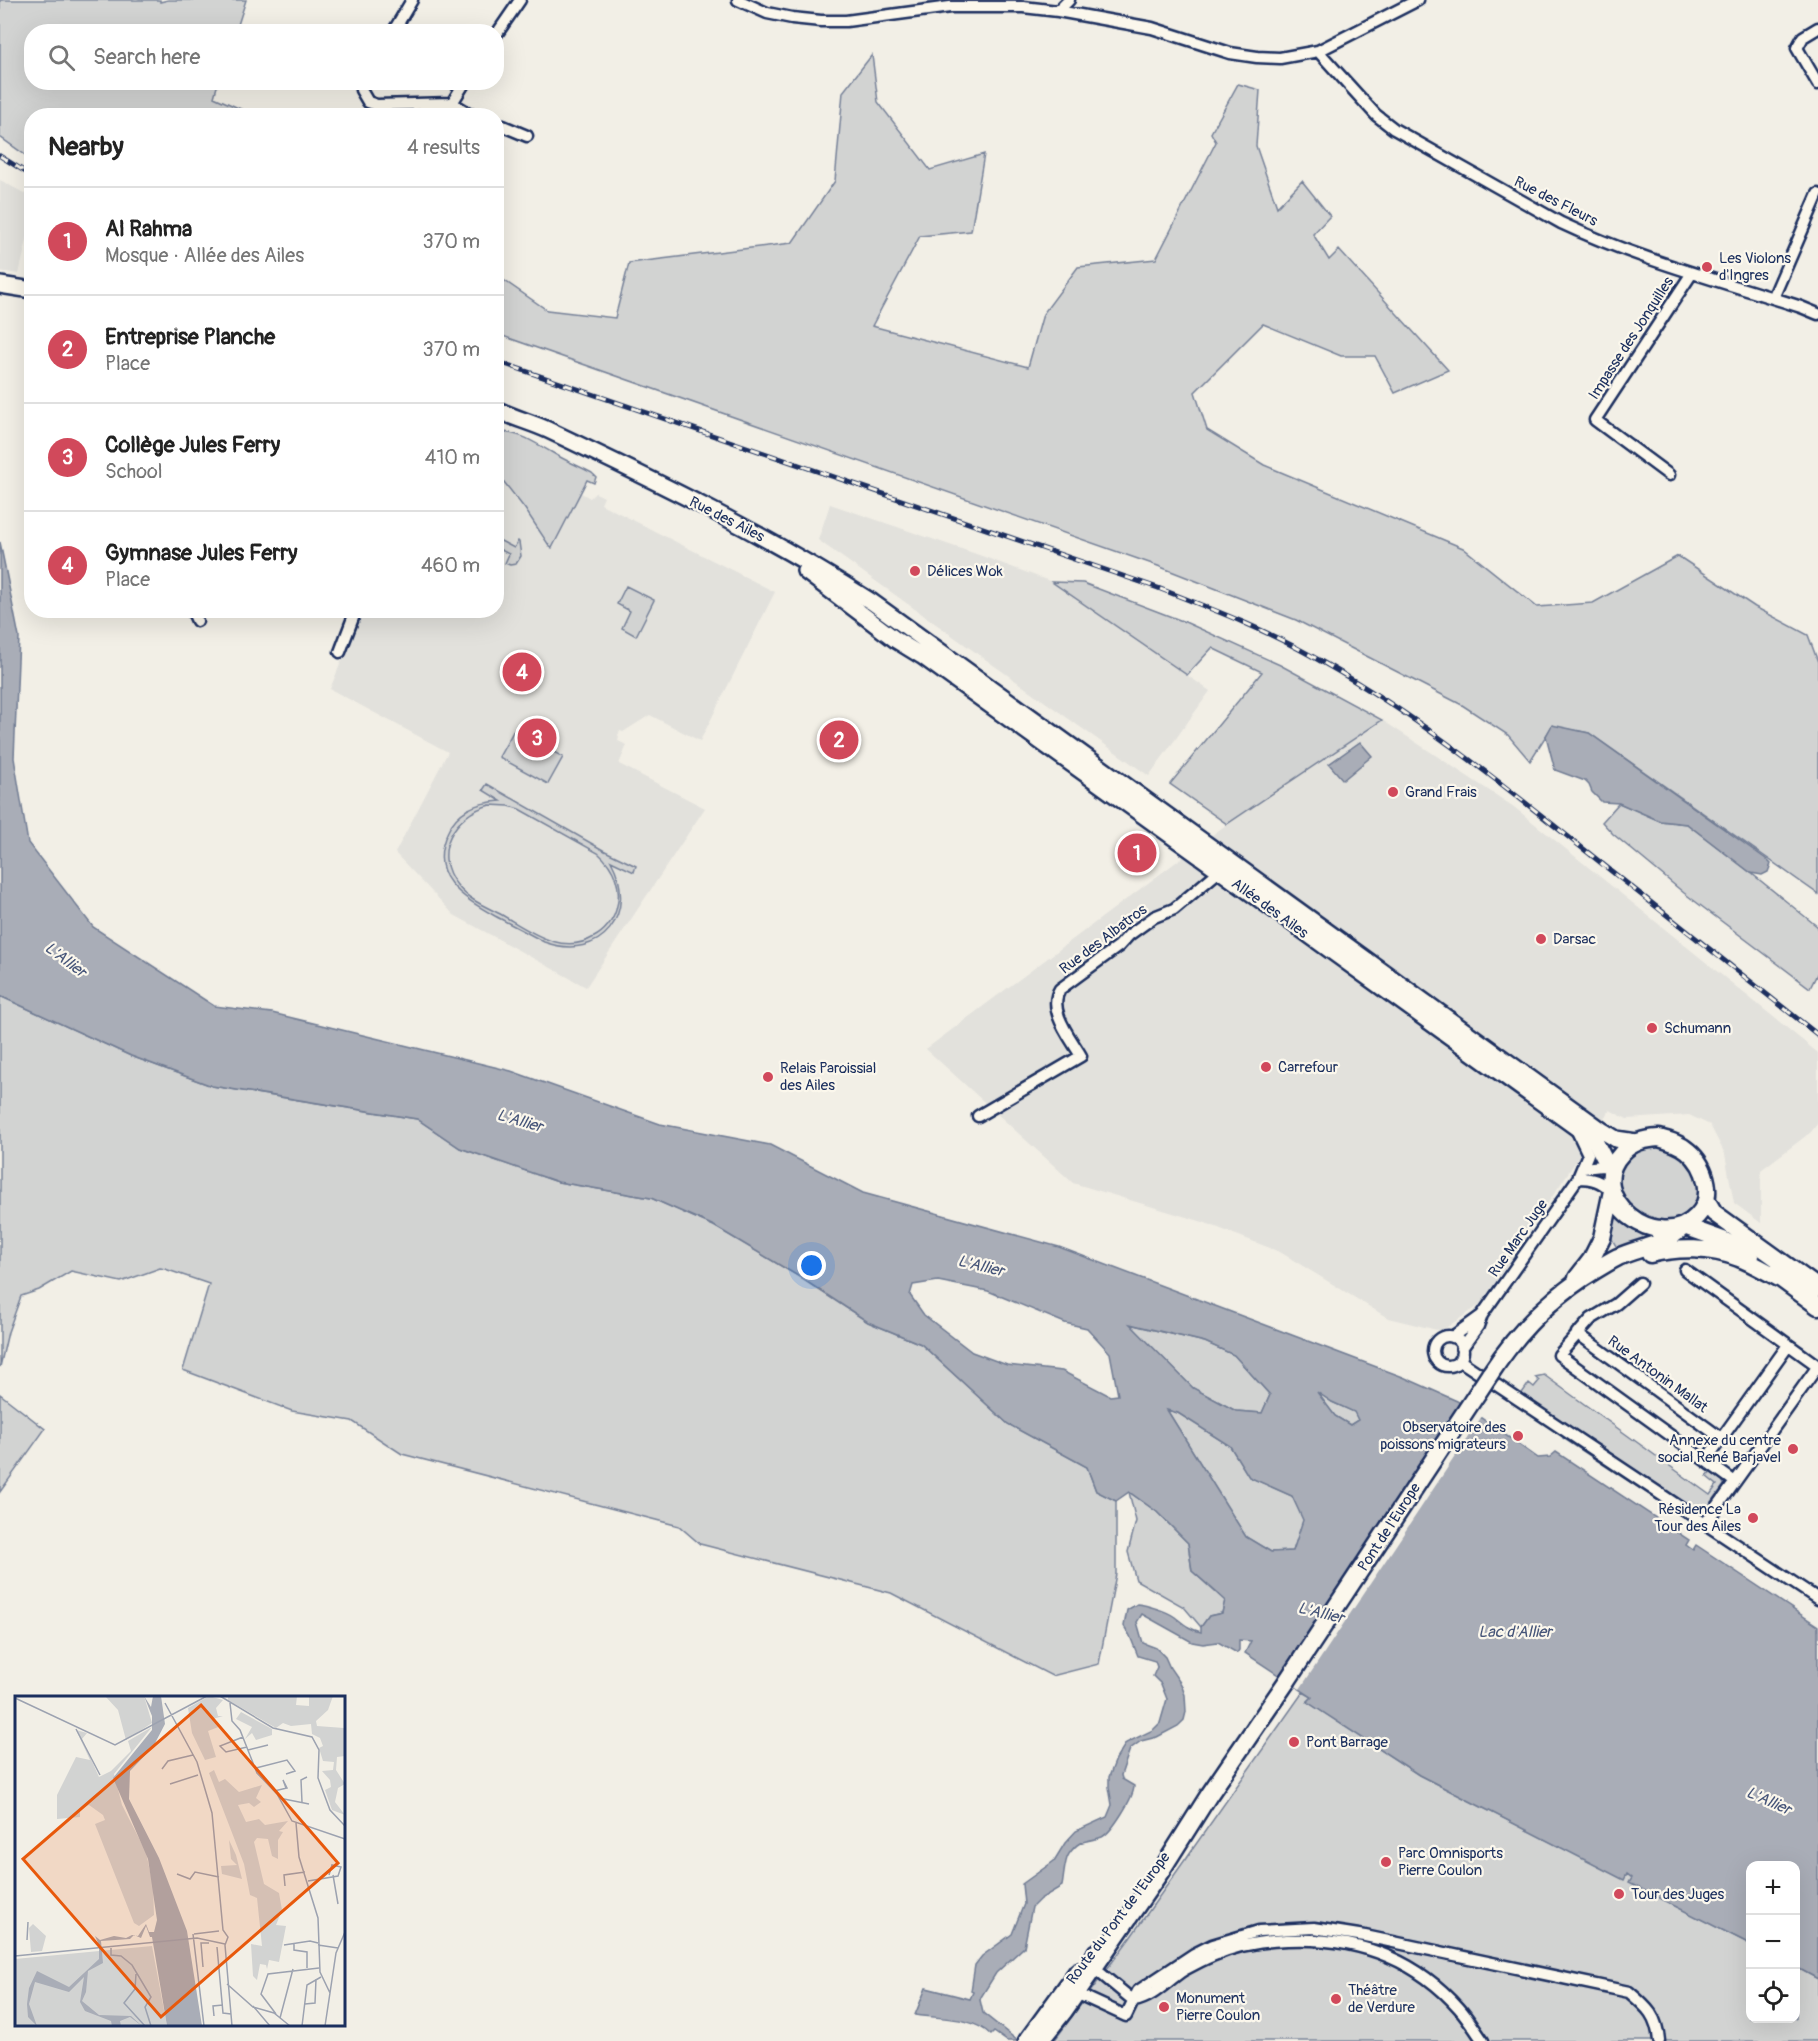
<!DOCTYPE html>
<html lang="en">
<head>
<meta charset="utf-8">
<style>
  body { margin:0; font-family:Pangolin,sans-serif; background:#f2f2f2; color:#222 }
  .controls { position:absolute; right:18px; bottom:18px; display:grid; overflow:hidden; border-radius:12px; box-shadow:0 6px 24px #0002 }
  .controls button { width:54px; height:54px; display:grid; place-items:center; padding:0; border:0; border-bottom:2px solid #e0e0e0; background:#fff; color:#222; font:30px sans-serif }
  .you { position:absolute; left:812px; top:1266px; width:21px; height:21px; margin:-15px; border:4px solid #fff; border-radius:50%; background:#1a73e8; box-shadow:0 0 0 9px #1a73e833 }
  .badge { display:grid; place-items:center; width:39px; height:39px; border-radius:50%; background:#d1495b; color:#fff; font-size:20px; font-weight:700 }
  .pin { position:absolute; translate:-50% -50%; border:3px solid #fff; box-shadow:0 2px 6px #0006 }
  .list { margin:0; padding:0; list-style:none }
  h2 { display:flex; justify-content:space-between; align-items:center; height:78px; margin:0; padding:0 24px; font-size:26px }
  h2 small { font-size:20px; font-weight:400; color:#767676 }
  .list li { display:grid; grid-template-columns:39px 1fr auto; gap:18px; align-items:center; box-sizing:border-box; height:108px; padding:0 24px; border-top:2px solid #e0e0e0 }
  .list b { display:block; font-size:22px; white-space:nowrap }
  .list p { margin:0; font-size:20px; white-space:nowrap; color:#767676 }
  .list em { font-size:20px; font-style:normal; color:#767676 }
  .icon { flex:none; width:33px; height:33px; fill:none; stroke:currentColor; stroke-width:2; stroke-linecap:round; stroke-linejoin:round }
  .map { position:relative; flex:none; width:1818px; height:2041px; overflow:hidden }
  .search { position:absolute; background:#fff; box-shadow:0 6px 24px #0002; left:24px; top:24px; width:480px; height:66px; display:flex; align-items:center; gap:15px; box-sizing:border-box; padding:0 21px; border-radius:24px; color:#767676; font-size:22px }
  .panel { position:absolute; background:#fff; box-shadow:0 6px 24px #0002; left:24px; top:108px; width:480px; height:510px; border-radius:24px }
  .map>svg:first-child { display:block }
  .built { fill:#e2e1dc }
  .green { fill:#d2d3d2; stroke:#768198; stroke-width:1.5; fill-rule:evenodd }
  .water { fill:#a9adb7; stroke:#707b93; stroke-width:1.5; fill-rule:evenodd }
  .pier { fill:#f2efe6 }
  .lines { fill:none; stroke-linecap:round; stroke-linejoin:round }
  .minor-casing { stroke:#1b2f5e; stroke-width:15 }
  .secondary-casing { stroke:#1b2f5e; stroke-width:20 }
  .primary-casing { stroke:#1b2f5e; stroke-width:21 }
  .minor { stroke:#fbf7ec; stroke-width:10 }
  .secondary { stroke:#fbf7ec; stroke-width:15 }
  .primary { stroke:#fbf7ec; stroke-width:16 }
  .rail-casing { stroke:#1b2f5e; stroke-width:5 }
  .rail { stroke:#fbf7ec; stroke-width:3; stroke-dasharray:9; stroke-linecap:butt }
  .primary-bridge-casing { stroke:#1b2f5e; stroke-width:21; stroke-linecap:butt }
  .primary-bridge { stroke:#fbf7ec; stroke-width:16 }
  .poi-dot { fill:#d1495b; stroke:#fbf7ec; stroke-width:2 }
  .labels { text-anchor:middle; stroke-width:4.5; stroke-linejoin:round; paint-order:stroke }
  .street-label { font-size:15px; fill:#1b2f5e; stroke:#fbf7ec }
  .poi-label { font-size:15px; fill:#1b2f5e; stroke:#fbf7ec; text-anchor:start }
  .water-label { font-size:16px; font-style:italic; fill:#465579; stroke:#fbf7ec }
  .inset-road { fill:none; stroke:#9ca2b0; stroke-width:1.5 }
  .view { fill:#e8590c; fill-opacity:0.15; stroke:#e8590c; stroke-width:3 }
  .inset-edge { fill:none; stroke:#1b2f5e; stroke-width:3 }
</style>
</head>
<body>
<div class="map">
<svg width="1818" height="2041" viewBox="0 0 1818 2041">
  <rect width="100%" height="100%" fill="#f2efe6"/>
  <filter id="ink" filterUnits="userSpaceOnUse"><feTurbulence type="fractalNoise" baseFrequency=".0167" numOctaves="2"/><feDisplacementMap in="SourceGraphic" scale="12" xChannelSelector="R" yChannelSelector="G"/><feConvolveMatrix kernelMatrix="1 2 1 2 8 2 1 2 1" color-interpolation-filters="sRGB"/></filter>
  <g filter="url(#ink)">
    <path class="built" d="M0,180L31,197V223L19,274L0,271Z
      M497,431L514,433L530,439L552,453L592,473L596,477L594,483L587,480L581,493L590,498L595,493L598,494L604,497L601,504L775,592L700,741L650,715L623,732L620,731L618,735L619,737L618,741L627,745L619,764L705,808L586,987L454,915L395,853L448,752L330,689L362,611L496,610Z
      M830,504L979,555L1052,582L1210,691L1149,776L818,540Z
      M1382,720L1514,807L1818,1053V1123L1811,1132L1761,1170V1223L1734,1203L1725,1154L1710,1125L1689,1115L1627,1119L1610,1110L1480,1305L1441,1331L1388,1318L1280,1252L1203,1222L1073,1183L926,1049L1227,824Z"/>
    <path class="green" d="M0,0H160V2L168,0H246L236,31L32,32V82L218,83L214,97L254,115L32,116L31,159L0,137Z
      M872,55L878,102L930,170L984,154L971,231L920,236L872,326L1028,367L1043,314L1078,267L1156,259L1216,142L1211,133L1238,84L1260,90L1256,146L1277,207L1302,181L1330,216L1313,234L1329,260L1339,250L1448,370L1395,393L1375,356H1341L1263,324L1195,392L1207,430L1264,465L1463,548L1537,607L1593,603L1678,556L1755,607L1808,635L1818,662V894L1589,733L1552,726L1530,761L1508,735L1462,705L1296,620L1158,566L497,334V303L502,279L547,310L615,318L629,263L792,243L835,181L843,92Z
      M497,431C524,434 531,441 553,453C566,461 579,466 592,473L596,477L594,483L587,480L552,548L550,547L525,509L497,473Z
      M497,539L514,548L518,541L519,542L521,556L516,564L510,565L505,563L509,554L497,548Z
      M1052,582L1083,583L1185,622L1280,665L1382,720L1227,824L1170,784L1262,672L1212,648L1187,675Z
      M626,586L654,600L636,636L622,628L630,611L617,604Z
      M514,730L563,757L548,784L499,757Z
      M487,784L603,850L636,866L634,872L611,861C639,913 602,963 544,942C528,933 512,925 495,916C462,897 426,876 448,831C458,809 480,802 501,801L483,790ZM490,805L509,806L519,809L598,853C614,867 623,888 616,910C613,921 604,932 594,937C562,956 530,931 502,915C487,907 468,900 457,885C431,853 454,814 490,805Z
      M1619,803L1660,821L1687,824L1751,873L1818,927V972L1810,988L1684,893L1613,834L1602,822Z
      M0,996L131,1056L212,1086L417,1119L460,1148L558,1182L651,1198L714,1226L798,1276L868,1322L921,1344L1008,1424L1087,1467L1096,1491L1116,1501V1574L1099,1664L1052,1676L891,1593L700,1544L679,1526L402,1454L352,1421L292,1411L183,1370L209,1284L165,1269L160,1268L121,1282L71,1271L39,1290L21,1296L8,1332L0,1367Z
      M1648,1147C1659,1147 1671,1148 1680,1154C1705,1172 1707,1211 1675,1222C1666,1224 1651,1220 1642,1219L1620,1194L1618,1174L1628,1156L1640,1149Z
      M1615,1210L1661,1234L1620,1249L1616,1246L1612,1239Z
      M1129,1324L1205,1342L1234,1355L1270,1395L1262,1413L1236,1411L1193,1388Z
      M1544,1375L1710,1495L1717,1485L1707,1477L1711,1472L1722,1480L1724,1485L1704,1513H1701L1566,1424L1564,1426L1520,1396L1529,1383L1534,1387L1539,1381L1535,1377Z
      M1315,1390L1332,1402L1355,1412L1358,1420L1350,1425L1335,1416Z
      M0,1394L45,1429L0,1492Z
      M1167,1410L1178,1413L1230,1446L1249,1477L1292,1496L1304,1520L1293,1551L1271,1552L1246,1537Z
      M1565,1435L1700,1524L1698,1527L1563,1438Z
      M1129,1492L1157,1512L1188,1543L1192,1571L1225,1601L1222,1613L1209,1616L1201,1627L1184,1607L1136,1580L1128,1552L1136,1521Z
      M1303,1692L1312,1697L1308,1702L1419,1775L1623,1879L1627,1874L1633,1878L1630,1883L1750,1944V2018H1796V1967L1818,1979V2041H1054L1130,1938Z"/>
    <path class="water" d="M0,542L19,637L14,758L28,843L93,927L214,1006L272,1013L511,1071L660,1124L770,1145L863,1193L1059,1247L1403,1377L1457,1401L1538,1458L1550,1457L1556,1452L1689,1540L1686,1545L1693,1550L1696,1545L1818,1626V1979L1796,1967V1866H1750V1944L1629,1883L1632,1878L1627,1874L1624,1880L1419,1775L1307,1702L1312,1697L1245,1653L1251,1641L1239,1640V1650L1237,1653L1218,1642L1203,1644L1192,1642L1142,1614L1137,1622L1143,1643L1156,1648L1165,1657L1170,1668L1181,1684L1185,1695L1186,1712L1184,1720L1178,1726L1157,1737L1141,1741L1130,1749L1121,1775L1122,1779L1134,1786C1134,1797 1112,1832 1102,1837C1087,1843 1081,1837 1069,1854C1064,1861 1064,1877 1062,1886L1040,1899L1032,1907L1024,1947L996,1973L981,1997L980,2000L983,2013L1018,2041H1007L994,2032L991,2035C973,2016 940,2019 915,2015L926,1988L970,1999L973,1992L971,1991L975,1965L982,1956L1012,1934L1024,1904L1022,1884L1054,1861L1065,1843L1076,1831L1107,1817L1112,1805L1109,1787V1777L1116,1759L1126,1743L1153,1730L1160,1723L1167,1699L1161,1684L1153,1676L1157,1667L1155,1661L1138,1656L1130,1636L1124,1626L1127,1610L1137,1604C1147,1605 1167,1611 1175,1617C1184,1624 1189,1629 1201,1632V1627L1209,1616L1222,1613L1225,1600L1192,1571L1188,1543L1157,1512L1129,1492L1116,1501L1096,1491L1087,1467L1008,1424L921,1344L868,1322L798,1276L714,1226L651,1198L558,1182L460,1148L417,1119L212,1086L131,1056L0,996ZM938,1281L988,1291L1065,1323L1087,1328L1110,1353L1118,1395L1110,1396L1062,1371L1007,1365L972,1352L924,1315L910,1295L913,1285ZM1130,1324L1205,1342L1234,1355L1270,1395L1262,1413L1236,1411L1193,1388ZM1317,1392L1332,1402L1354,1412L1358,1420L1350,1425L1335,1416ZM1167,1410L1178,1413L1230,1446L1249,1477L1292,1496L1303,1520L1293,1551L1271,1552L1246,1537Z
      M1552,725L1589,733L1766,859L1771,864L1768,872L1762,875L1751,873L1687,824L1660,821L1619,803L1602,802L1592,792L1589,785L1585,781L1555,770L1546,736Z
      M1360,742L1372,756L1343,780L1329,764Z"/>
    <path class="pier" d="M1461,1401L1482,1416L1300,1689L1280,1675Z"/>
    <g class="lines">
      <defs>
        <path id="minor" d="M738,0L767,13L792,18L821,21H846L950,7H1023L1058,11L1152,28L1230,53L1257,57L1280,58L1318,51L1418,0
          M1058,11L1069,0
          M1818,28L1803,37L1797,48L1818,84
          M393,32L412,0
          M496,35L520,0
          M1318,51L1376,115L1394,129L1561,223C1637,259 1721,281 1801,307L1818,314
          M362,82L361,90L368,102L377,105L452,103L465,82
          M452,103L473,116
          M496,123L527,136
          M1773,298L1818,194
          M1669,475L1595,420L1692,273
          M192,610L197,621
          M340,652L356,610
          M978,1116L1081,1056C1070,1037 1047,1010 1060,989L1119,946L1129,935L1154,917L1174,909L1224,867
          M1583,1168L1602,1166L1612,1169
          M1578,1178C1593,1178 1600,1181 1611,1190
          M1685,1270L1818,1366
          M1640,1283L1616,1304L1591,1319L1559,1355L1735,1482
          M1577,1333L1721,1438
          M1433 1351a15 15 0 1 1 30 0a15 15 0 1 1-30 0Z
          M1452,1337L1481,1316
          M1462,1348L1478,1326L1482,1315L1578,1178L1588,1154L1577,1131
          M1459,1360L1818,1599
          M1706,1460L1788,1345
          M1705,1524L1818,1366
          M1089,1971L1094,1968L1134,2001C1153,1998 1168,1980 1184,1970C1193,1965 1202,1960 1212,1956C1236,1945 1262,1941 1287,1940C1354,1937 1414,1957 1459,2008C1468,2018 1475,2030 1483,2041
          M1082,1974L1094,1950
          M1077,1989L1076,1993L1126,2016L1138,1991L1194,1954L1212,1945L1259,1931L1314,1928L1365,1936L1629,1992C1648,2008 1657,2016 1659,2041"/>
        <path id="secondary" d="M0,285L32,290
          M496,409C513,418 531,422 548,430C658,482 769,536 872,602L1603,1131L1616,1139L1636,1142
          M805,571L896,640L922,656L1595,1141L1605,1160L1612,1166"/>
        <path id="primary" d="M1659,1138C1670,1141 1680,1144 1688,1151C1707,1167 1715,1198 1697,1216C1658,1257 1581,1196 1622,1153C1632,1142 1644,1139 1659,1138Z
          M1707,1201L1714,1213L1818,1288
          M1684,1226L1723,1240L1750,1255
          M1650,1254C1678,1247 1711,1247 1739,1258C1753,1263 1767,1272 1781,1279
          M1773,1273L1818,1306
          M1577,1278L1591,1260L1602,1238L1612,1191
          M1490,1374C1518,1331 1551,1297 1594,1271C1602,1266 1610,1261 1618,1257C1640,1247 1663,1246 1681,1229
          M1027,2041L1078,1971
          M1040,2041L1064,2011L1161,1871L1209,1795L1287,1681"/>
      </defs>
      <use href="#minor" class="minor-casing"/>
      <use href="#secondary" class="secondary-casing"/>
      <use href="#primary" class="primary-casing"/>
      <use href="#minor" class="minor"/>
      <use href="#secondary" class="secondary"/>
      <use href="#primary" class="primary"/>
      <defs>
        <path id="rail" d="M0,156L32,176
          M496,361L1158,588C1215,610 1272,632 1324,663C1414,714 1495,778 1576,843C1656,907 1737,971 1818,1035"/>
      </defs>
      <use href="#rail" class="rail-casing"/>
      <use href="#rail" class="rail"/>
      <defs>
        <path id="primary-bridge" d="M1287,1681L1490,1374"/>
      </defs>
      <use href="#primary-bridge" class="primary-bridge-casing"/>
      <use href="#primary-bridge" class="primary-bridge"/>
    </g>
  </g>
  <g class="poi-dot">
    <circle cx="1707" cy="267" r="6"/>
    <circle cx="915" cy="571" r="6"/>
    <circle cx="1393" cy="792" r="6"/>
    <circle cx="1541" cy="939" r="6"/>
    <circle cx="1652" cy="1028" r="6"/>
    <circle cx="1266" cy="1067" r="6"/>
    <circle cx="768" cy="1077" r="6"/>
    <circle cx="1518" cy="1436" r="6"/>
    <circle cx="1793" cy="1449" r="6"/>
    <circle cx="1753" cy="1518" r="6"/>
    <circle cx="1294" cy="1742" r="6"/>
    <circle cx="1386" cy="1862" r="6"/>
    <circle cx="1619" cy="1894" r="6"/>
    <circle cx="1336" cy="1999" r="6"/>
    <circle cx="1164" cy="2007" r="6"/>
  </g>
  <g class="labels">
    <g class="street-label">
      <text transform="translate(1556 201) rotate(27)" y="5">Rue des Fleurs</text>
      <text transform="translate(1631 338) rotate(-57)" y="5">Impasse des Jonquilles</text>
      <text transform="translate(727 519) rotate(27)" y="5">Rue des Ailes</text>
      <text transform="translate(1270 908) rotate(36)" y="5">Allée des Ailes</text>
      <text transform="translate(1103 939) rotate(-37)" y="5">Rue des Albatros</text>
      <text transform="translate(1518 1238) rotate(-55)" y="5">Rue Marc Juge</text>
      <text transform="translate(1658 1374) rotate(36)" y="5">Rue Antonin Mallat</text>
      <text transform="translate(1389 1527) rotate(-57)" y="5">Pont de l'Europe</text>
      <text transform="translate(1118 1918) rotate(-53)" y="5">Route du Pont de l'Europe</text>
    </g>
    <g class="poi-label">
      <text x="1719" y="263">Les Violons<tspan x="1719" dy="17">d'Ingres</tspan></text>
      <text x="927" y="576">Délices Wok</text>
      <text x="1405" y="797">Grand Frais</text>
      <text x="1553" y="944">Darsac</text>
      <text x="1664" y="1033">Schumann</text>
      <text x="1278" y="1072">Carrefour</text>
      <text x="780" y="1073">Relais Paroissial<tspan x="780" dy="17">des Ailes</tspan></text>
      <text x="1506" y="1432" text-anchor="end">Observatoire des<tspan x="1506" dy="17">poissons migrateurs</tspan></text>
      <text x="1781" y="1445" text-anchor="end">Annexe du centre<tspan x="1781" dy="17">social René Barjavel</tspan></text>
      <text x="1741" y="1514" text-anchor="end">Résidence La<tspan x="1741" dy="17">Tour des Ailes</tspan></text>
      <text x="1306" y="1747">Pont Barrage</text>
      <text x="1398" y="1858">Parc Omnisports<tspan x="1398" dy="17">Pierre Coulon</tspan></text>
      <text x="1631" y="1899">Tour des Juges</text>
      <text x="1348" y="1995">Théâtre<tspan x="1348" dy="17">de Verdure</tspan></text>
      <text x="1176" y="2003">Monument<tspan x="1176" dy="17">Pierre Coulon</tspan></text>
    </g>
    <g class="water-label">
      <text transform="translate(66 959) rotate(37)" y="6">L'Allier</text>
      <text transform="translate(520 1120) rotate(16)" y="6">L'Allier</text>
      <text transform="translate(981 1265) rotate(14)" y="6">L'Allier</text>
      <text transform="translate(1321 1612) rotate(14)" y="6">L'Allier</text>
      <text x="1515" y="1637">Lac d'Allier</text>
      <text transform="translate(1769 1800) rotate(24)" y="6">L'Allier</text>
    </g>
  </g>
  <g transform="translate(15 1696)">
    <rect width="330" height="330" fill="#f2efe6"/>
    <path d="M90,0H129L137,27L111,44L103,14ZM194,0L208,4L201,12L203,20H208L198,23L206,30L193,35L201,61L190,64L177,37L173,12ZM213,0H282L281,9L294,10V0H318L313,14L301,25L302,30L329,32L330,60L322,61L321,74L330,88L323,92L320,106L330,119L317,114L310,94L316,91L315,84L307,75L318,74L319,66L308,65L304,52L308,50L305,42L297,38L296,28L276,30L268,27L261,32L213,4ZM226,16L257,33V39L241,44L237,37L230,43L237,31L221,23ZM137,31L99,78L107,109L131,156L138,190L139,219L124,230L119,227L80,128L90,124L88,119L74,109L65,113V121L42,123V99L61,61L75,64L61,34L72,37L67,43L84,81L96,75L116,55L113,45ZM199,74L204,86L210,83L224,96L247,89L241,102L246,106L239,111L234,107L223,109L231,126L244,123L250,129L273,125L264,135L268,136L263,144V163L257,160L253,143L242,142L239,146L249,188L264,197L267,214L261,229L271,230L264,266L254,264L252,273L251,269L245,268L242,284L238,280L236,248L247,250L242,202L235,199L229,168L194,77ZM214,144L221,159L227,183L207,178L206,170L222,169L216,163ZM18,228L31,240L27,255L16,256L14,232ZM137,250L152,330H0V263Z" fill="#d2d3d2"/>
    <path d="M129,0L136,11L138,0H146L150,28L138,51L115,75L114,103L144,162L172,235L187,330H152L137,241H135L131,230L126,242L119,239L115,243L86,245L88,267L73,275L71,296L67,305L84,319L116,320L127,330L115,321L105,325L106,330H97L96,325L70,315L65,306L69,281L54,296L20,286L14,308L22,330L13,321L12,308L14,292L22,275L54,291L84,263V249L80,240L85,244L99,240L111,242L117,239L123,240L131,228L134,236H139L142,224L133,163L98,82L137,34V20Z" fill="#a9adb7"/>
    <path class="inset-road" d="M205,0L258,32L297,41L304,54L303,82L315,114L330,130M0,2L100,49L192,0M150,7L182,66L197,117L208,234L213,241L210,249L217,330M215,7L217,25L225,34L242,77L262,98L277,125L330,143M61,33L85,79M228,41L205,50L211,56L232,51M233,54L253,49M241,72L272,64L280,75L271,78M147,73L153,65L178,59M155,88L183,79M259,95L272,92L268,84L271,92M264,102L294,108M287,106L286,84L292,81M281,127L284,161L303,222L305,276L315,297M162,178L175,183L180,176L204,181M318,179L323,208M293,185L323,180L326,171L317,169L314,179M270,190L269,179L290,176M178,238L189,330M179,238L204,235M12,244L13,226M279,247V254L292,256V272M269,249L295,245L303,247M303,249L323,252M202,251L208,317L216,318M96,252V259L106,260L117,269L136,301L130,311L136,330M0,260L182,242L210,248M188,271L186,247H194M121,278L120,293L109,307L130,330M212,288L238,311L259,317L275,330M290,308L300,307L301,283M238,310L255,330M261,318L246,298L253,278L304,272M199,320L198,310L208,309M265,322L278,273M287,330L292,289L306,281M310,330L321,257L330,236"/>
    <path class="view" d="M186,9L323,167L146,321L8,163Z"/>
    <rect width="330" height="330" class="inset-edge"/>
  </g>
</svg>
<div class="controls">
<button>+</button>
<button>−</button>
<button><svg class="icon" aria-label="locate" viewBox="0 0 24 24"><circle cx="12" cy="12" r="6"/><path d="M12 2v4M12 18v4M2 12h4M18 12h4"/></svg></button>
</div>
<div class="you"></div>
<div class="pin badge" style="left:1137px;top:853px">1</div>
<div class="pin badge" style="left:839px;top:740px">2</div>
<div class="pin badge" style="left:537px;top:738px">3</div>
<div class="pin badge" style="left:522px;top:672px">4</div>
<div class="search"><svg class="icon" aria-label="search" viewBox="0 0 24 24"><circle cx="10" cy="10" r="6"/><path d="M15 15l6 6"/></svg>Search here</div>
<section class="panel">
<h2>Nearby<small>4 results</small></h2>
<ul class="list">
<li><span class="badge">1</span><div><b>Al Rahma</b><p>Mosque · Allée des Ailes</p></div><em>370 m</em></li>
<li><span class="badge">2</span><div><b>Entreprise Planche</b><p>Place</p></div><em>370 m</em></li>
<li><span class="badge">3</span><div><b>Collège Jules Ferry</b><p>School</p></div><em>410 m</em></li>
<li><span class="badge">4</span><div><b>Gymnase Jules Ferry</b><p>Place</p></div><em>460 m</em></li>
</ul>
</section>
</div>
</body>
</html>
